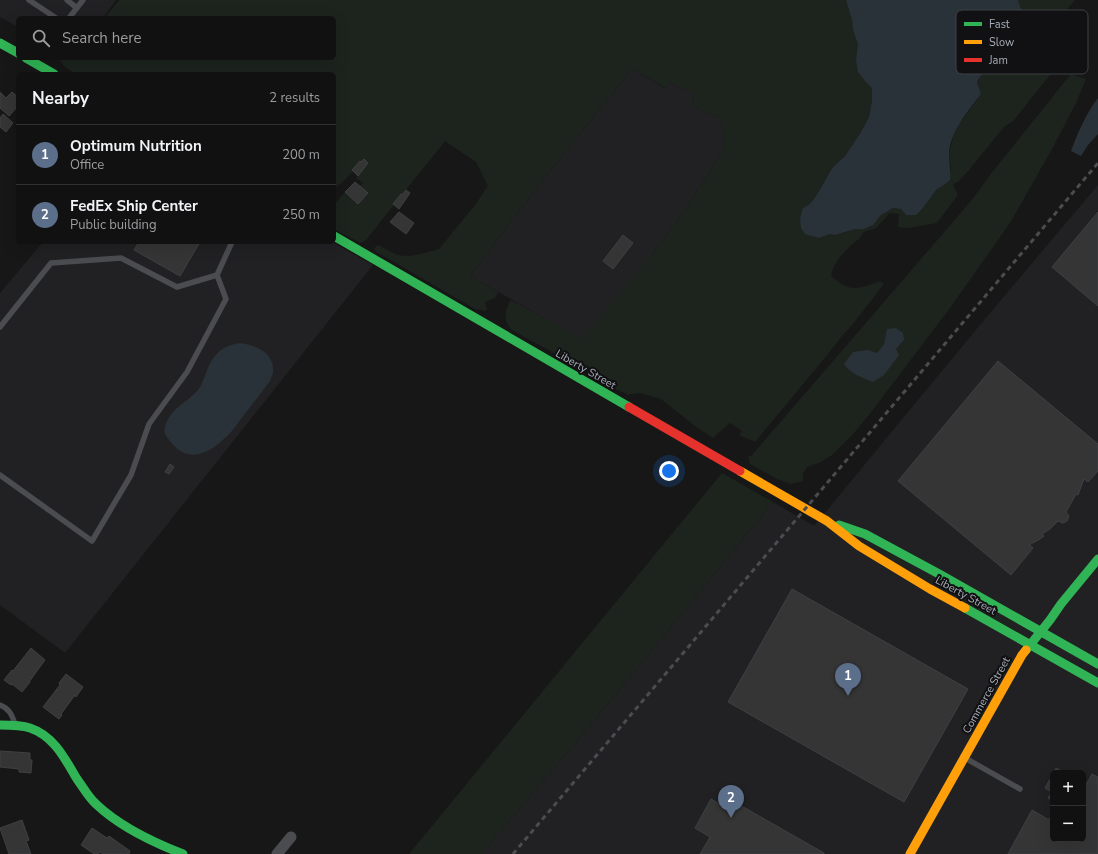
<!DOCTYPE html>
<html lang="en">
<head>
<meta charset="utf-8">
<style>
  body { margin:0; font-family:"Nunito Sans",sans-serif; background:#1a1a1a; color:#f1f3f6 }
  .controls { position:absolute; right:12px; bottom:12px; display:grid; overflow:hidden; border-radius:6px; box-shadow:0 4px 16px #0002 }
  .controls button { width:36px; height:36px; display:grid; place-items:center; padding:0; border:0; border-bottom:1px solid #303131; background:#111; color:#f1f3f6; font:20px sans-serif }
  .you { position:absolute; left:669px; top:471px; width:14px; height:14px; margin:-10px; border:3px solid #fff; border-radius:50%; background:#1a73e8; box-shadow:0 0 0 6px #1a73e833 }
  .badge { display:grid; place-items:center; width:26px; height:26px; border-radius:50%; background:#757880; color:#fff; font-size:13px; font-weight:700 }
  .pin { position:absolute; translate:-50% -33px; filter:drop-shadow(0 1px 2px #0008) }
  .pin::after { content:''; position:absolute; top:21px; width:14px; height:12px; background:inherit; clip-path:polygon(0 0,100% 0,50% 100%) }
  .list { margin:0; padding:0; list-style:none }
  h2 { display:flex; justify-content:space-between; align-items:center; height:52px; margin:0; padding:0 16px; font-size:17px }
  h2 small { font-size:13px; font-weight:400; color:#9c9d9f }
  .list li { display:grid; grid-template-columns:26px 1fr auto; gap:12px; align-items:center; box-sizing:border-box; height:60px; padding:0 16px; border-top:1px solid #303131 }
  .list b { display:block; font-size:15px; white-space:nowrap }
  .list p { margin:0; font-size:13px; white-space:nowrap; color:#9c9d9f }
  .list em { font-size:13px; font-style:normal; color:#9c9d9f }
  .icon { flex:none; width:22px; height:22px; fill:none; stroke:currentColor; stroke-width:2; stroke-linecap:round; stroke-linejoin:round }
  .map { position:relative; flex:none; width:1098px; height:854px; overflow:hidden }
  .search { position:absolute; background:#111; box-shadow:0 4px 16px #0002; left:16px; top:16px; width:320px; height:44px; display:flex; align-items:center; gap:10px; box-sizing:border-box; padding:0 14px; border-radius:6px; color:#9c9d9f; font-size:15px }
  .panel { position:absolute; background:#111; box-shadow:0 4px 16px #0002; left:16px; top:72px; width:320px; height:172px; border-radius:6px }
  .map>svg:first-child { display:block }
  .built { fill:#212123; fill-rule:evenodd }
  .green { fill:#1d241e; fill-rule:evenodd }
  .water { fill:#2a3239 }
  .building { fill:#353536; stroke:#3f4043 }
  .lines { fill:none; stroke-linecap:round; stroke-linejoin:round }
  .lane { stroke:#4b4c50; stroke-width:5.5 }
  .street { stroke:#4b4c50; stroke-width:11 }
  .fast { stroke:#30b455; stroke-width:9 }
  .slow { stroke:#ff9f0a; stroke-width:9 }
  .jam { stroke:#e5322d; stroke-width:9 }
  .rail { stroke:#4b4c4f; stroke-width:3; stroke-dasharray:5 4; stroke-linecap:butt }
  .labels { text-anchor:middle; stroke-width:4; stroke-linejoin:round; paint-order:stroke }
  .street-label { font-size:11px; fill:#a8adb8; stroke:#111113 }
  .key { fill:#111113; stroke:#3e4045; stroke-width:1 }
  .key-label { font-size:11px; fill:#a8adb8 }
</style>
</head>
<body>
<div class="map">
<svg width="1098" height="854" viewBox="0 0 1098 854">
  <rect width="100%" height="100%" fill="#171717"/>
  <path class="built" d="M0,0H116L103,18H18V27L0,17Z
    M633,69L666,89L670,82L694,95L692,106L720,118L725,135L723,151L685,210L653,253L582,339L470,276L549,172L629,73Z
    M1098,185V854H481L598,716L773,502L814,526L979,326ZM1053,773H1083V839H1053Z
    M43,242H332L373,265L65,653L0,605V293Z"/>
  <path class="green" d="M119,0H846L852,20L853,30L858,44L856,59L866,82L873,88L872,100L869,117L861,132L845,156L832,168L818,193L810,204L803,208L813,236L819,238L830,234L835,235L855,229H864L873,225L881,215L893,208L901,209L906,215L916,214L923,208L936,190L944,185L951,170L949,154L953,137L958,126L981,94L977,82C983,69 996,65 1009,73L1022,67L1033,64L1029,22L1022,12L1018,0H1075L1050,29L1069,39L1070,48L1060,60L1050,75L1013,121L1004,127L969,170L958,182L953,184L958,195L937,223L908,228L898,227L899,214L890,213L876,228L864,232L859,239L850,246L839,258L833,268L831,276C835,279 840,284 845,286C856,291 870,285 880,281L884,284L853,324L841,337L832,349L755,442L739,435L742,431L730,423L713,438L695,426L661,399L640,393L630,394L629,395C618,390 599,383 592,374L512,330C502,321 505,310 511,300L582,338L653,253L685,210L723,151L725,135L720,118L692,106L694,95L670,82L667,89L633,69L629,73L549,172L470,276L498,292L495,298L485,302L487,309L485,311L475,309L375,251L374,248L378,245L397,255L409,256L421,254L439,249L475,205L488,186L476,162L445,141L365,241L360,243L334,229V205L345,192L358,204L368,193L360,186L363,183L356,178L368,163L364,159L361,162H360L347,178L334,189V74H77C69,70 62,66 59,58H334V18H105Z
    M1071,74L1086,79L1076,103L1052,149L1010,223L950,308L869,415L853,434L832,455L821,462L807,467L803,474V481L791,484L777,479L750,464L748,457L752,455L971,201L994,170ZM887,329L904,340L896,349L859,376L868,350L877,353L884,344Z
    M722,473L773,502L598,716L481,854H409Z
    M860,537L1013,624L1010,627L918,575Z"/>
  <path class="water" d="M846,0H1018L1022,12L1029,22L1038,41L1040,52L1038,58L1034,64L1022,67L1009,73C996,65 983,69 977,82L981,94C968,111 950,132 949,154C949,163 951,171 950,180L944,185L936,190L923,208L916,215H906L901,209L893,208L881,215L873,225L864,229H855L835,235L830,234L819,238L805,234L801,228L800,218L803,208L810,204L818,193L832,168L845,156L861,132L869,117L872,100V88L866,82L858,72L856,59L858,44L853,30L852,20Z
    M1098,98V134L1088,145L1081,156L1071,151C1078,132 1086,114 1098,98Z
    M896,328L903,333L904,340L896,349L899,355L884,375L873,382C861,377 851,374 844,364L853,352L868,350L877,353L884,344L887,329Z
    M240,343C254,345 272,351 273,368C274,373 271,377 270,381L231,432C214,450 190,468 170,441C167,437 163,433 165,428C168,410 185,404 196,392C201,388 202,382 205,376C211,358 219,346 240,343Z"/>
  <path class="building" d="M0,92L6,98L12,92L18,97V106L9,116L0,108Z
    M3,114L13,123L6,132L0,127V118Z
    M364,159L368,163L358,176L352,170L360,161L361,162Z
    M355,182L368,193L358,204L345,192Z
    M406,190L410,193L399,209L393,204L401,194L402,195Z
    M399,212L414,223L406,234L390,222Z
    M1098,212V306L1052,267Z
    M623,235L633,243L613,269L603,261Z
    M139,242H200L180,276L134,250Z
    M998,361L1098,444V471L1088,482L1084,479L1078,495L1076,494L1066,512L1069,516L1067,521L1063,523L1058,521L1050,529L1042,534L1044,536L1040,539L1029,545L1033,548L1011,575L898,481Z
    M170,464L174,467L169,474L165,472Z
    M792,589L968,689L904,802L728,702Z
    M31,648L45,660L29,682H30L22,692L12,684L11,685L4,680L12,670L13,671Z
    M66,674L83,687L76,697L75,695L61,714L62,715L59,719L43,707L60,685L59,683Z
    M0,751L30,753V760H32L31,773L19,772V769L0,767Z
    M1056,768L1065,773H1054Z
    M1053,774V801L1048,798L1052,792L1045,788Z
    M1092,774L1098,777V854H1008L1032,810L1049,820L1053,812V839H1083V784L1086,785Z
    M711,799L726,808L731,800L824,853V854H700L710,837L695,828Z
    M22,820L29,840L26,841L31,854H9L0,828Z
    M92,828L107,838L109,836L130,851L129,854H103L100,852L98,854H94L81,845Z"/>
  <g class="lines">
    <path class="lane" d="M29,0L56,18
      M67,0L77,8
      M69,18L83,0
      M0,327L51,263L121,258L177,287L217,275
      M0,475L92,541L131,475L149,424L187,372L226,299L217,275L232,242
      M0,705C9,708 12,715 15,724
      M965,758L1020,789"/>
    <path class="street" d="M277,854L291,837"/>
    <path class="fast" d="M0,43L18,53
      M26,58L54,74
      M334,236L629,407
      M839,525L865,534L941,575L1098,664
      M965,608L1098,683
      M1026,650L1050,620L1061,604L1098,559
      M0,725C10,725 21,725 30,728C54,736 65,759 77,779C83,787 88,797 96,804C120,827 152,842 183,854"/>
    <path class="slow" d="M740,471L827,521L859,546L930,589L965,608
      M910,854L1022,655L1026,650"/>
    <path class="jam" d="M629,407L740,471"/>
    <path class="rail" d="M513,854L1098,163"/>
  </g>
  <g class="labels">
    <g class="street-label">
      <text transform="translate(586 369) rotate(30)" y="4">Liberty Street</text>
      <text transform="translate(966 595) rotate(29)" y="4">Liberty Street</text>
      <text transform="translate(986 695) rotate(-61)" y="4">Commerce Street</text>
    </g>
  </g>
  <rect x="956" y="10" width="132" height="64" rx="6" class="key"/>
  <rect x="964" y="22" width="18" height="4" fill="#30b455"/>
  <rect x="964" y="40" width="18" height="4" fill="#ff9f0a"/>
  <rect x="964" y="58" width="18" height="4" fill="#e5322d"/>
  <g class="key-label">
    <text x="989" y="28">Fast</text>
    <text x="989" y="46">Slow</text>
    <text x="989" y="64">Jam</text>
  </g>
</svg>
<div class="controls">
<button>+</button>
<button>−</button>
</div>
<div class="you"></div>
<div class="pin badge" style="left:848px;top:696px;background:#5c6f8a">1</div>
<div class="pin badge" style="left:731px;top:818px;background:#5c6f8a">2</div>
<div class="search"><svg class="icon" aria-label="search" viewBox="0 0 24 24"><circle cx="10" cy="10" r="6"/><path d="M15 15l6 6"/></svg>Search here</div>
<section class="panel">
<h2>Nearby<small>2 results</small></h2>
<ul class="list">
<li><span class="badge" style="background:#5c6f8a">1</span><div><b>Optimum Nutrition</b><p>Office</p></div><em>200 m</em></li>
<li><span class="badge" style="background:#5c6f8a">2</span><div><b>FedEx Ship Center</b><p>Public building</p></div><em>250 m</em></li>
</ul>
</section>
</div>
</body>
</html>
